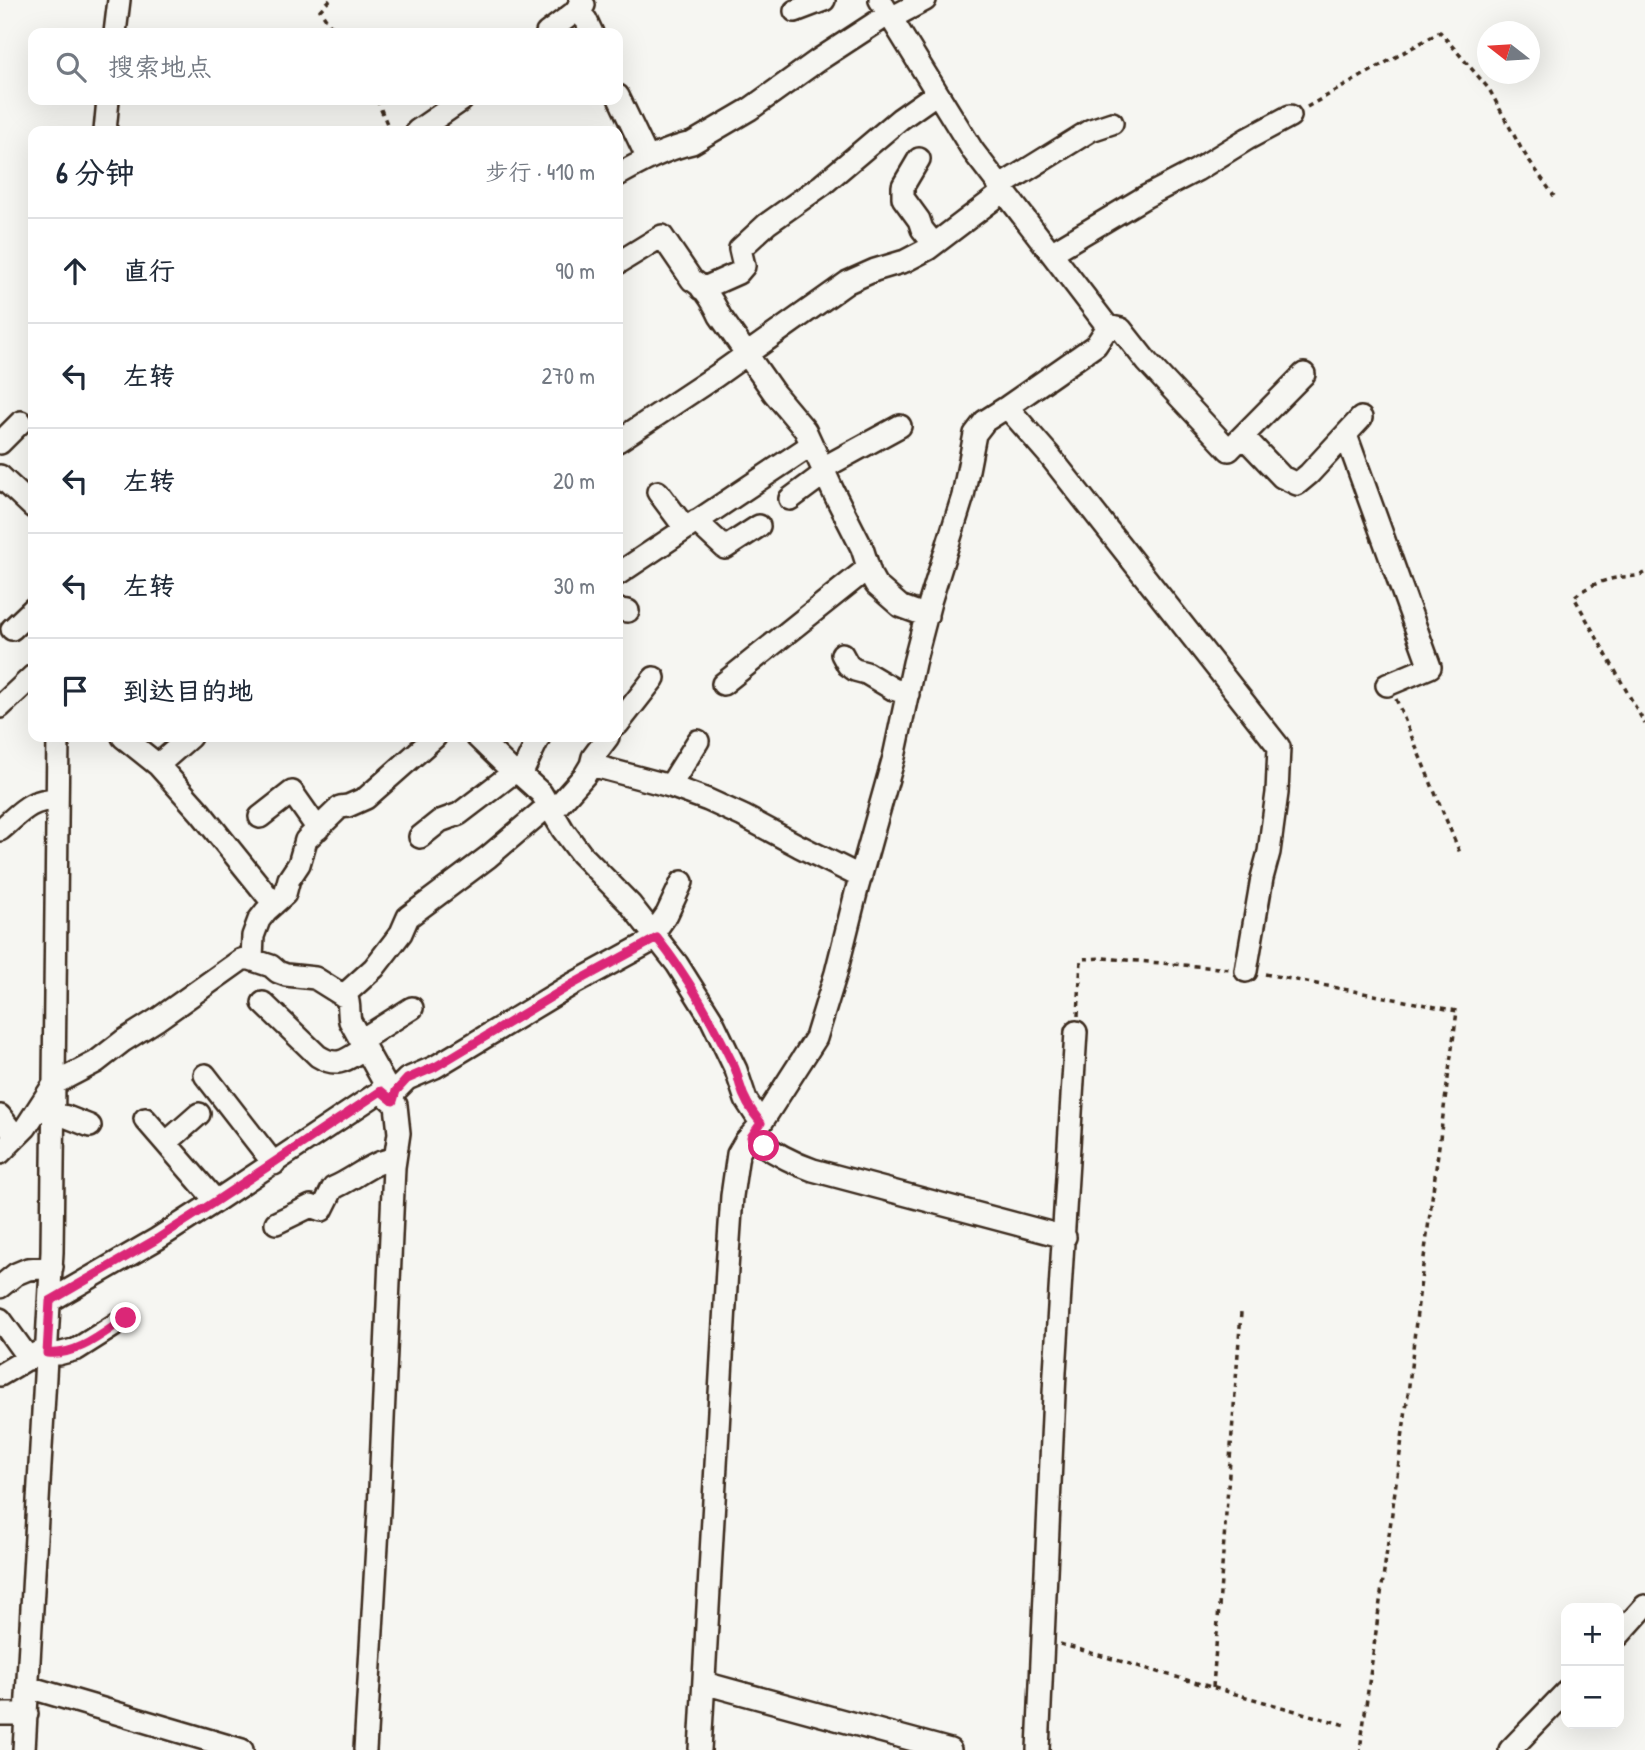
<!DOCTYPE html>
<html lang="zh">
<head>
<meta charset="utf-8">
<style>
  body { margin:0; font-family:"Patrick Hand","LXGW WenKai TC",sans-serif; background:#f2f2f3; color:#1f2937 }
  .controls { position:absolute; right:21px; bottom:21px; display:grid; overflow:hidden; border-radius:14px; box-shadow:0 7px 28px #0002 }
  .controls button { width:63px; height:63px; display:grid; place-items:center; padding:0; border:0; border-bottom:2px solid #e0e1e3; background:#fff; color:#1f2937; font:35px sans-serif }
  .compass { position:absolute; left:1477px; top:21px; width:63px; height:63px; border-radius:50%; background:#fff; box-shadow:0 7px 28px #0002; rotate:287deg }
  .stop { position:absolute; width:21px; height:21px; margin:-16px; border:5px solid #db2777; border-radius:50%; background:#fff }
  .stop.end { background:#db2777; border-color:#fff; box-shadow:0 2px 7px #0008 }
  .list { margin:0; padding:0; list-style:none }
  h2 { display:flex; justify-content:space-between; align-items:center; height:91px; margin:0; padding:0 28px; font-size:30px }
  h2 small { font-size:23px; font-weight:400; color:#747a83 }
  .list li { display:grid; grid-template-columns:46px 1fr auto; gap:21px; align-items:center; box-sizing:border-box; height:105px; padding:0 28px; border-top:2px solid #e0e1e3 }
  .list b { display:block; font-size:26px; white-space:nowrap }
  .list em { font-size:23px; font-style:normal; color:#747a83 }
  .icon { flex:none; width:38px; height:38px; fill:none; stroke:currentColor; stroke-width:2; stroke-linecap:round; stroke-linejoin:round }
  .map { position:relative; flex:none; width:1645px; height:1750px; overflow:hidden }
  .search { position:absolute; background:#fff; box-shadow:0 7px 28px #0002; left:28px; top:28px; width:595px; height:77px; display:flex; align-items:center; gap:18px; box-sizing:border-box; padding:0 24px; border-radius:14px; color:#747a83; font-size:26px }
  .panel { position:absolute; background:#fff; box-shadow:0 7px 28px #0002; left:28px; top:126px; width:595px; height:616px; border-radius:14px }
  .map>svg:first-child { display:block }
  .lines { fill:none; stroke-linecap:round; stroke-linejoin:round }
  .minor-casing { stroke:#3b2a1e; stroke-width:26 }
  .path { stroke:#3b2a1e; stroke-width:3.5; stroke-dasharray:5 5; stroke-linecap:butt }
  .minor { stroke:#f6f6f2; stroke-width:21 }
  .route { stroke:#db2777; stroke-width:9 }
</style>
</head>
<body>
<div class="map">
<svg width="1645" height="1750" viewBox="0 0 1645 1750">
  <rect width="100%" height="100%" fill="#f6f6f2"/>
  <filter id="ink" filterUnits="userSpaceOnUse"><feTurbulence type="fractalNoise" baseFrequency=".0143" numOctaves="2"/><feDisplacementMap in="SourceGraphic" scale="14" xChannelSelector="R" yChannelSelector="G"/><feConvolveMatrix kernelMatrix="1 2 1 2 8 2 1 2 1" color-interpolation-filters="sRGB"/></filter>
  <g filter="url(#ink)">
    <g class="lines">
      <defs>
        <path id="minor" d="M576,10L586,20L592,33
          M795,11L824,0
          M891,18L925,0
          M115,33L119,0
          M547,33L584,5L580,0
          M618,96L648,159
          M105,131L108,100
          M417,131L462,100
          M919,159L903,186V198L919,220L922,229L934,244
          M618,175C641,162 665,149 692,143L750,109L817,61L889,14
          M999,187L1091,130L1112,123
          M1051,253L1145,197L1197,170L1247,139L1290,116
          M618,263L662,236L692,280C705,287 714,303 720,316L774,393L805,430L833,491L862,548L871,576L876,585L900,606L927,616
          M702,289L738,273L744,266L740,249L767,224L822,185L900,119L937,93
          M1107,326L1121,329L1147,362L1229,450L1304,374
          M1007,407L1049,455L1279,747L1277,793L1269,852L1262,878L1246,971
          M1346,435L1430,667L1387,685
          M1243,436L1282,477L1297,484L1309,474L1361,418
          M618,441L716,376L848,282L875,270L905,261L928,249L1003,192
          M0,443L21,422
          M823,468L900,426
          M0,476L33,507
          M658,492L685,528
          M790,499L825,473
          M696,521L725,548L759,526
          M618,574L811,445
          M618,610L628,611
          M12,629L33,609
          M842,654L848,665L855,670L866,673L893,689L908,694
          M723,684L868,568
          M0,707L33,676
          M618,724L654,678
          M123,737L158,765L200,812L274,904
          M477,737L513,772L521,775L541,793L563,830L581,854L630,904L677,964L711,1018L736,1070L746,1100L761,1123
          M158,765L190,737
          M591,765L670,786L708,800L743,816L799,846L861,877
          M521,775L539,737
          M670,786L698,741
          M552,812L585,775L591,765L593,757L608,737
          M260,817L292,792L318,829
          M0,830C21,813 27,800 57,799
          M420,837L440,821L459,814L514,772
          M653,934L667,914L682,882
          M252,959L253,936L259,920L266,911L285,894L289,879L299,864L306,840L340,807L348,806L366,798L435,737
          M343,996L374,968L401,933L408,917L488,857L548,806
          M263,1003L318,1056C339,1069 347,1059 365,1048
          M361,1040L412,1008
          M205,1075L274,1164
          M392,1101L395,1091L407,1079L435,1067L571,985L657,938
          M54,1114L67,1117L90,1126
          M0,1116L16,1137
          M145,1119L216,1201
          M751,1137C771,1151 790,1162 813,1170L1065,1237
          M166,1143L199,1114
          M0,1153L26,1127L54,1084L96,1062L123,1041L158,1019L241,960L247,958L271,966L278,972L286,975L315,978L347,998C350,1006 348,1013 350,1021L385,1084L381,1091
          M276,1223L311,1206L322,1210L333,1188C355,1179 372,1161 395,1159
          M0,1287L16,1274L28,1269L52,1267
          M50,1301L157,1239L216,1201L381,1091L396,1105L399,1133L394,1167L379,1511L365,1750
          M0,1319L29,1359
          M0,1375L37,1353L58,1354L77,1349L126,1318
          M1619,1635L1645,1606
          M704,1683L950,1750
          M28,1687L242,1750
          M0,1714H27
          M24,1750L52,1252L58,737
          M700,1750L727,1269L732,1196L738,1154L745,1142L760,1125L816,1038L836,973L857,889L894,757L914,663L930,602L963,496L975,434L985,421L1007,407L1096,345L1108,327L973,151L880,0
          M1038,1750L1055,1372L1076,1032
          M1510,1750L1566,1692"/>
      </defs>
      <use href="#minor" class="minor-casing"/>
      <path class="path" d="M330,0L320,10L336,33
        M377,100L390,131
        M1307,107L1440,32L1489,89L1522,150L1554,196
        M1645,573C1637,577 1631,576 1622,577C1605,579 1587,586 1574,597L1645,724
        M1396,699L1460,853
        M1265,974L1457,1011L1418,1303L1408,1394L1360,1750
        M1078,1016L1081,959L1103,958L1230,969
        M1060,1644L1345,1725
        M1213,1687L1241,1313"/>
      <use href="#minor" class="minor"/>
    </g>
  </g>
  <g class="lines" filter="url(#ink)">
    <path class="route" d="M126,1318C102,1334 77,1356 47,1353L50,1301L157,1239L216,1201L381,1091L393,1101L396,1091L407,1079L435,1067L571,985L657,938C689,978 711,1019 733,1064C737,1071 738,1078 740,1085C744,1100 752,1112 761,1123L751,1137L764,1146"/>
  </g>
</svg>
<div class="controls">
<button>+</button>
<button>−</button>
</div>
<svg class="compass" viewBox="-18 -18 36 36"><path d="M0-13l5 13h-10z" fill="#e53935"/><path d="M0 13l5-13h-10z" fill="#747a83"/></svg>
<div class="stop" style="left:764px;top:1146px"></div>
<div class="stop end" style="left:126px;top:1318px"></div>
<div class="search"><svg class="icon" aria-label="search" viewBox="0 0 24 24"><circle cx="10" cy="10" r="6"/><path d="M15 15l6 6"/></svg>搜索地点</div>
<section class="panel">
<h2>6 分钟<small>步行 · 410 m</small></h2>
<ul class="list">
<li><svg class="icon" aria-label="ahead" viewBox="0 0 24 24"><path d="M12 20V5M6 11l6-6 6 6"/></svg><div><b>直行</b></div><em>90 m</em></li>
<li><svg class="icon" aria-label="left" viewBox="0 0 24 24"><path d="M17 20v-9H6M10 6l-5 5 5 5"/></svg><div><b>左转</b></div><em>270 m</em></li>
<li><svg class="icon" aria-label="left" viewBox="0 0 24 24"><path d="M17 20v-9H6M10 6l-5 5 5 5"/></svg><div><b>左转</b></div><em>20 m</em></li>
<li><svg class="icon" aria-label="left" viewBox="0 0 24 24"><path d="M17 20v-9H6M10 6l-5 5 5 5"/></svg><div><b>左转</b></div><em>30 m</em></li>
<li><svg class="icon" aria-label="arrive" viewBox="0 0 24 24"><path d="M6 21V4h12l-3 4 3 4H6"/></svg><div><b>到达目的地</b></div></li>
</ul>
</section>
</div>
</body>
</html>
